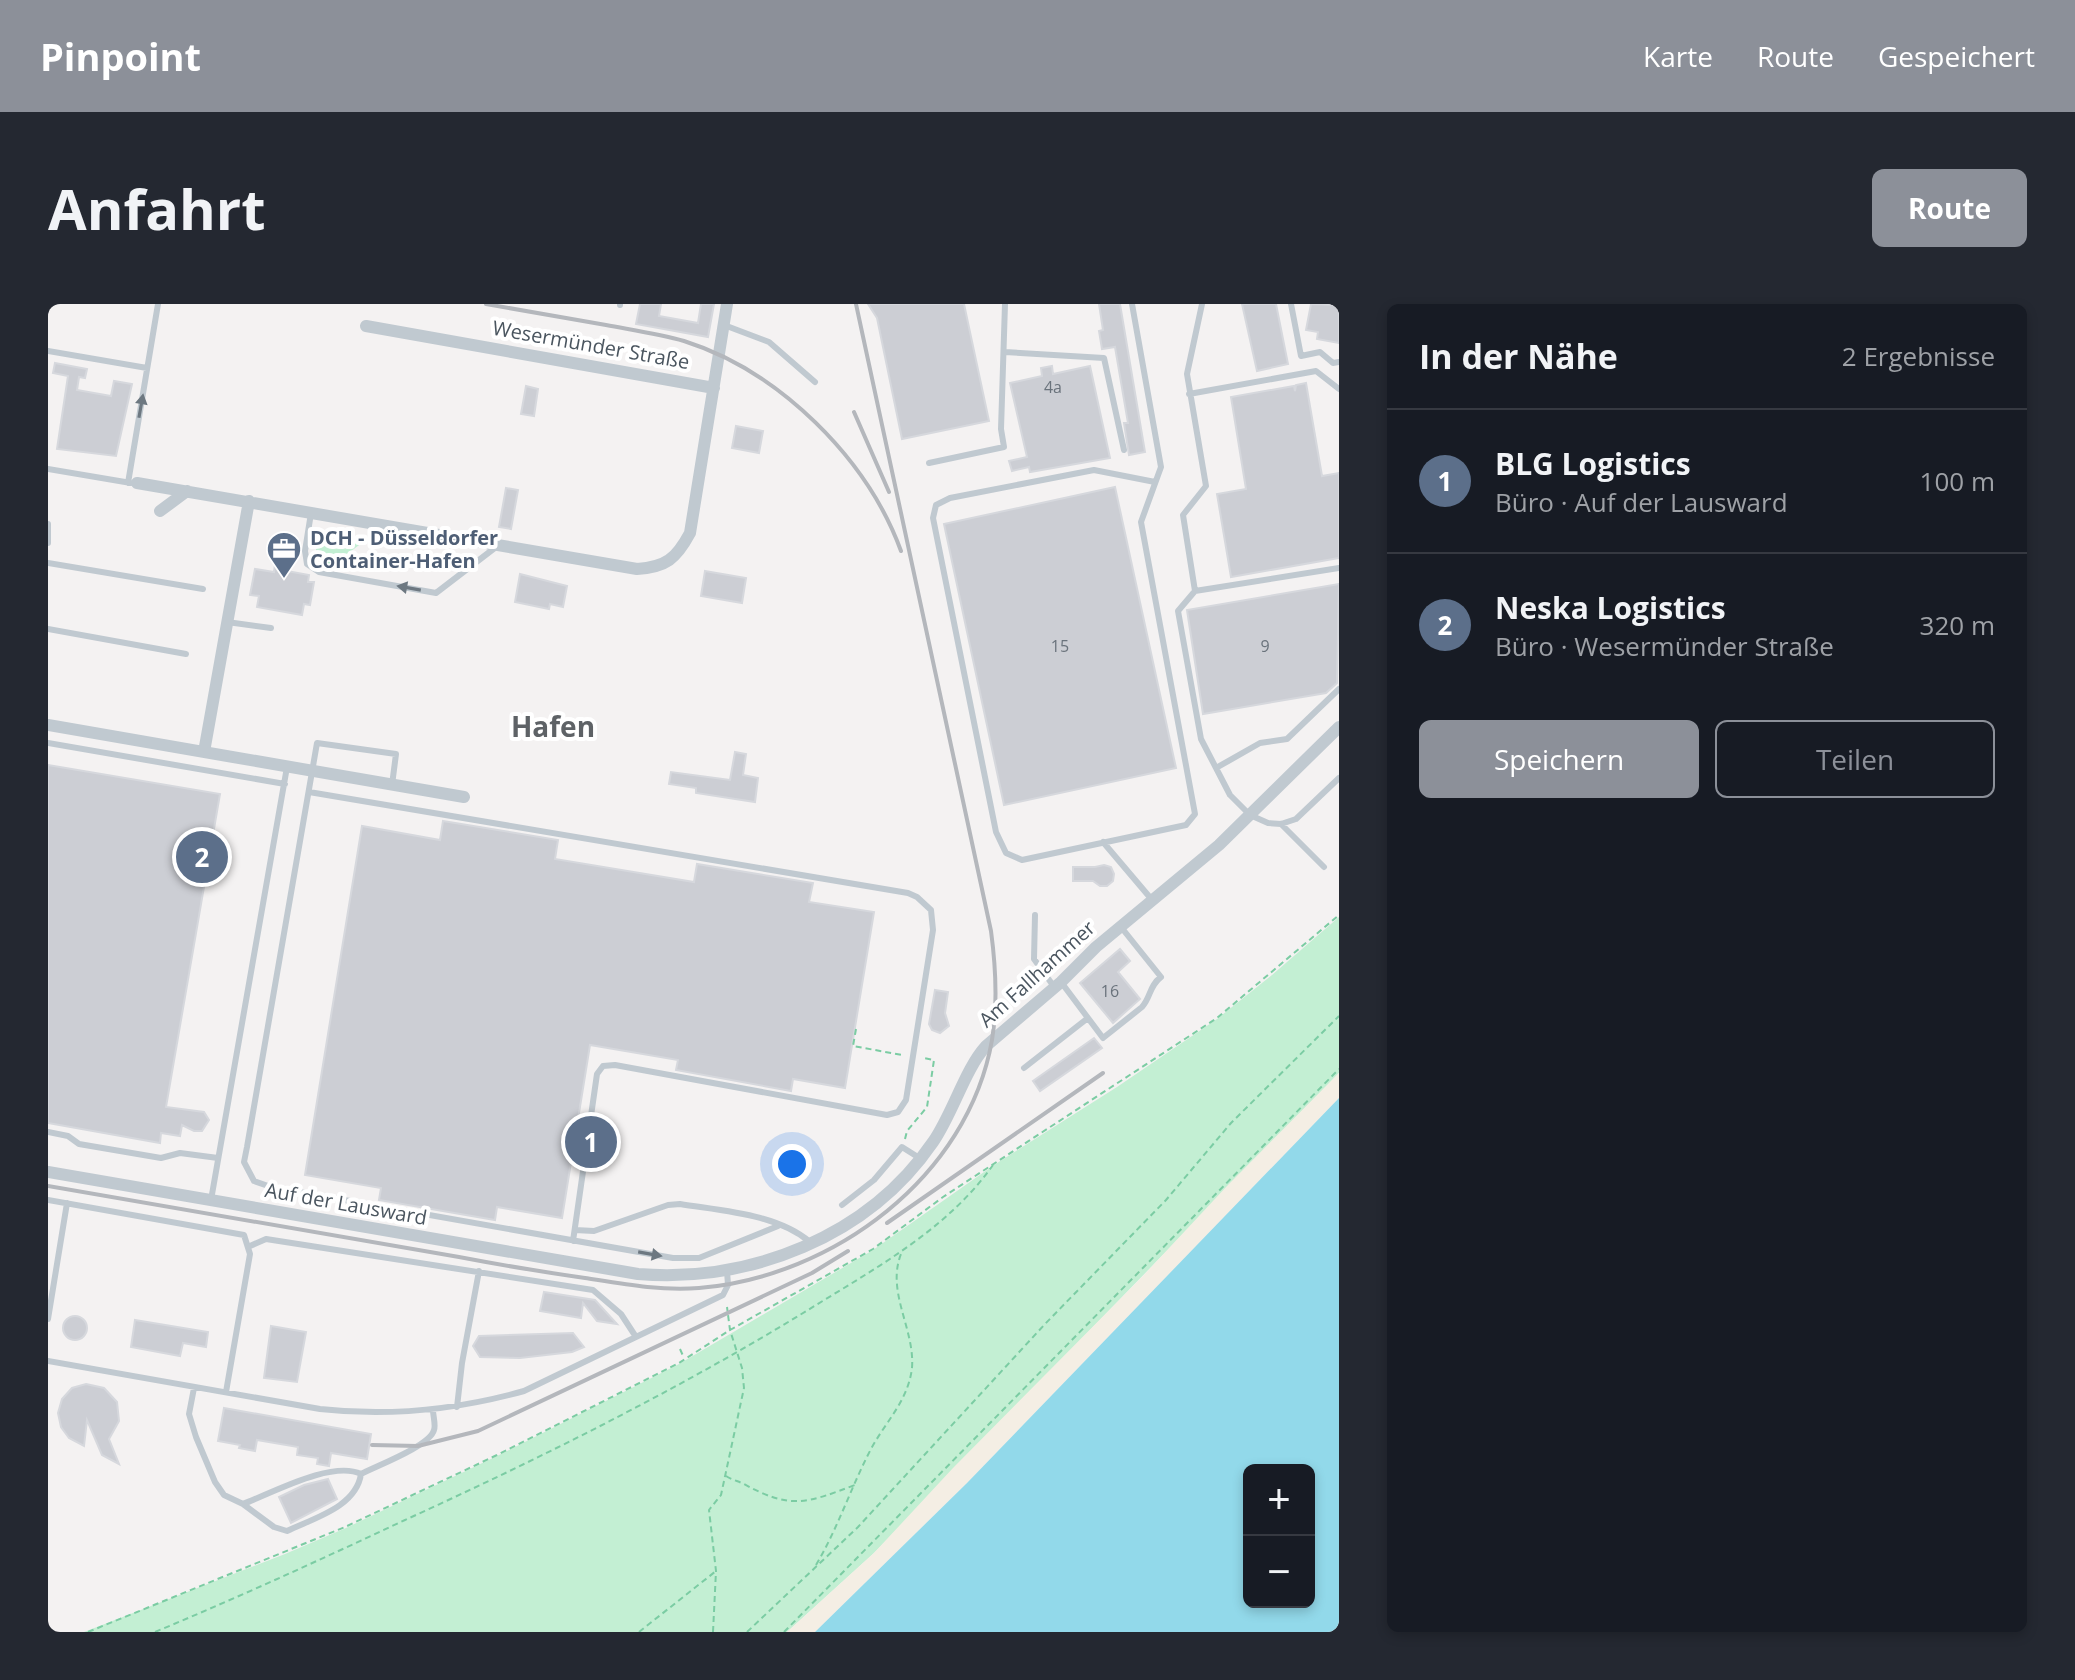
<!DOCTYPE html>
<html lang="de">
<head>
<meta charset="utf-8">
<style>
  body { margin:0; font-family:"Open Sans",sans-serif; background:#242831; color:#f1f3f6 }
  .controls { position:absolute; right:24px; bottom:24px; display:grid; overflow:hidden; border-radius:12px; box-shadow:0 4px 12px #0003 }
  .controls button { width:72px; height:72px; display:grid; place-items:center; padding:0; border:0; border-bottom:2px solid #363941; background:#171b24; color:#f1f3f6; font:40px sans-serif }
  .you { position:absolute; left:744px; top:860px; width:28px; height:28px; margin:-20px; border:6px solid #fff; border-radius:50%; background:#1a73e8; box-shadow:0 0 0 12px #1a73e833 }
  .badge { display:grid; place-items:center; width:52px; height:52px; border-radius:50%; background:#8c9099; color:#fff; font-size:26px; font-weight:700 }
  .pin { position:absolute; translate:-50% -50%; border:4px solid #fff; box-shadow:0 2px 8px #0006 }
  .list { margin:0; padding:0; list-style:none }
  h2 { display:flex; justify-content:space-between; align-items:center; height:104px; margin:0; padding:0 32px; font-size:34px }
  h2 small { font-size:26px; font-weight:400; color:#9ea1a6 }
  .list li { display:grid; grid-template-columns:52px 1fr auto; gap:24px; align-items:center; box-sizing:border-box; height:144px; padding:0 32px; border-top:2px solid #363941 }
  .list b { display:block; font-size:30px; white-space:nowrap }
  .list p { margin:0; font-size:26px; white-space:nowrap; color:#9ea1a6 }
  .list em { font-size:26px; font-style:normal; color:#9ea1a6 }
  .actions { display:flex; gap:16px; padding:24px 32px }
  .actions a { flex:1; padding:18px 0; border:2px solid #8c9099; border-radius:12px; text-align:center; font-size:28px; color:#8c9099 }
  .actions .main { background:#8c9099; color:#fff }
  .map { position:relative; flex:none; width:1291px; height:1328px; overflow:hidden; border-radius:12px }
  header { display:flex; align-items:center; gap:48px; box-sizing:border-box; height:112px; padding:0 40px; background:#8c9099; color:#fff }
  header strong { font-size:38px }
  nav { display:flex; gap:44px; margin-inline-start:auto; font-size:28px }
  .intro { display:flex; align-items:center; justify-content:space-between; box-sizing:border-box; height:192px; padding:0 48px }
  h1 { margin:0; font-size:56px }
  .button { padding:20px 36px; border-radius:12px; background:#8c9099; color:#fff; font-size:28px; font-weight:700 }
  main { display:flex; gap:48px; padding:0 48px }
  aside { flex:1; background:#171b24; border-radius:12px; box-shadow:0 4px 12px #0003 }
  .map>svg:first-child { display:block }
  .green { fill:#c3efd3 }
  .sand { fill:#f4eee4 }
  .water { fill:#92d9ea; fill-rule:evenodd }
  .building { fill:#ccced4; stroke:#d6d8dd; stroke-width:2 }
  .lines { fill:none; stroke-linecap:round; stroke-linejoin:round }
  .path { stroke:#7bcca3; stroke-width:2; stroke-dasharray:6 4; stroke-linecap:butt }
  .lane { stroke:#c0c9d0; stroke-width:6 }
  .street { stroke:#c0c9d0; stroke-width:12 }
  .rail { stroke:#b4b7bc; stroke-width:4 }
  .oneway { fill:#6d7881 }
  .labels { text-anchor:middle; stroke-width:8; stroke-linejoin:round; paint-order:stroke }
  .number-label { font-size:16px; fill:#6a737c }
  .street-label { font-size:20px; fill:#4a555f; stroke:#fff }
  .service-label { font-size:20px; font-weight:bold; fill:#4e5e75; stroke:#fff; text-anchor:start }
  .district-label { font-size:28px; font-weight:bold; fill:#5e6266; stroke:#fff }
</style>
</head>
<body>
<header>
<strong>Pinpoint</strong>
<nav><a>Karte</a><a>Route</a><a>Gespeichert</a></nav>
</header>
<div class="intro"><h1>Anfahrt</h1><a class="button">Route</a></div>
<main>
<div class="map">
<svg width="1291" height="1328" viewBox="0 0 1291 1328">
  <rect width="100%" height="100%" fill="#f4f2f2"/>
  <path class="green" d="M306,234L319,235L281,264L268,252V238L304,243Z
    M1291,613V769L826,1249L739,1328H36L237,1250L298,1224L449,1152L631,1060L825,946L946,861L1069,783L1169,715L1224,671Z"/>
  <path class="sand" d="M1291,769V794L919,1179L767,1328H739L826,1249L905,1164L1095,972L1179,882Z"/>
  <path class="water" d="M1291,794V1328H767L919,1179ZM1201,1166H1261V1298H1201Z"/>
  <path class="building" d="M592,0H613L611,12L650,19L653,0H666L660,33L588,20Z
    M820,0H916L941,117L854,135L829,14Z
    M1051,0H1072L1097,148L1081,151L1076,119H1080L1067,43L1054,45L1051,27L1055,26Z
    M1194,0H1228L1240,60L1209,67Z
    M1263,0L1291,1V39L1269,35L1270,28L1258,26Z
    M7,59L39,65L37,74L31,73L29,86L63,92L66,77L84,80L68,152L9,145L20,72L5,69Z
    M1004,62L1005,70L1042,62L1062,154L982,168L981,163L964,167L961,157L979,153L962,79L994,72L993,64Z
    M1258,79L1274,172L1291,169V254L1183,273L1169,190L1198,185L1183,93L1246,82L1247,87L1248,81Z
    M478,82L490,85L486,112L473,110Z
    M688,122L715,127L711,149L684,144Z
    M1067,183L1128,464L956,501L896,220Z
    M458,184L470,186L463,225L451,223Z
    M227,261L240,263L239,267L261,271L260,278H266L262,301L256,300L254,311L209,303L211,292L202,291L207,265L226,268Z
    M657,267L698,274L694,299L653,292Z
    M472,270L519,282L515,303L502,300L501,305L467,298Z
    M1291,280L1289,379L1278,389L1155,410L1139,306Z
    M687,448L698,450L695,471L710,474L707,498L648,489V484L621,480L623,468L682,476Z
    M0,461L172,490L118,803L156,808L161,816L154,827H146L134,821L132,832L113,829L112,839L0,819Z
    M395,517L510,536L507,555L646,578L649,560L765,579L761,598L826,608L797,784L745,775L743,787L628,766L630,756L542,741L514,914L449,903L447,916L331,896L333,884L257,871L314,522L392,536Z
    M1056,561L1063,563L1066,570L1065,577L1059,582H1052L1045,577H1025V563H1047Z
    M1072,645L1082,657L1070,668L1092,695L1065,719L1032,679Z
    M887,686L900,688L897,709L901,722L892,729L884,726L881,720Z
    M1046,734L1054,744L992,787L985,777Z
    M496,988L547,996L569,1020L549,1017L535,999L533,1014L492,1007Z
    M15 1024a12 12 0 1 1 24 0a12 12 0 1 1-24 0Z
    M87,1016L160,1028L158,1043L135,1039L132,1052L83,1043Z
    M223,1022L258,1028L249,1078L216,1074Z
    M525,1029L536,1043L524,1048L472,1054L432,1053L425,1042L431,1032Z
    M38,1080L56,1084L69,1098L71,1117L61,1135L71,1160L54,1151L39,1116L36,1142L21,1134L13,1123L10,1109L14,1095L24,1084Z
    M176,1104L323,1130L319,1155L283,1149L281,1162L269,1160L270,1154L249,1151L250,1143L209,1136L207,1147L191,1144L192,1141L170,1137Z
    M280,1175L289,1195L243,1219L231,1193L256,1181Z"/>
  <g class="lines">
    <path class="path" d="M808,725L805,742L854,751
      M857,835L859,827L879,803L886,756L876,754
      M632,1045L636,1054
      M678,1172C684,1176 690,1177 696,1180C743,1206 759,1199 807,1181
      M768,1261C790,1224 803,1183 823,1145C838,1117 860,1097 864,1064C867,1025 838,988 853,950
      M40,1328L297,1223L449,1151L631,1059L682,1026L825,945L895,893L1169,714L1291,611
      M107,1328C191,1293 274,1255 357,1216C495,1153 631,1085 760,1006C826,965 899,926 945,861
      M591,1328L668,1267
      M665,1328L668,1267L661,1206L673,1191L696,1084L694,1064L682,1026L679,1003
      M699,1328L810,1223L997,1020L1118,896L1183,819L1291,712
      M736,1328L1291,765"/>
    <path class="lane" d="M1084,0L1113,163L1093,218L1147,510L1138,521L974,556L958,549L948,528L885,214L888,201L902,194L1046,166L1107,178
      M1154,0L1139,70L1158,182L1135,211L1147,287L1130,307L1153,435L1182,491L1202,511L1220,519L1233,520L1248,515L1291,474
      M1243,0L1253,52L1272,48L1285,59L1291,58
      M572,1V0
      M676,21L721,38L767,78
      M0,47L99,64
      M957,48L1056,54L1076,146
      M1141,90L1268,67L1291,85
      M881,159L956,143L953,125L957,0
      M0,165L83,179
      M80,179L110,0
      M263,209L257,247L259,260L271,268L388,289L448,243
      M0,220V239
      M0,259L155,285
      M1147,287L1291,264
      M179,318L223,324
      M0,325L138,350
      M0,439L237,480
      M1168,464L1212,439L1239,435L1291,385
      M344,481L348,450L269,439L199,843L196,858L206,877L223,883L625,954H651L730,922
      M261,488L860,589L869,593L883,606L885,626L858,796L850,808L839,811L567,761L555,762L549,770L525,937
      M1233,520L1276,563
      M1055,538L1105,597
      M987,611L986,655L1007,684
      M1013,678L1055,734L1094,703C1103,693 1101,682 1113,673L1073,623
      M976,764L1040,714
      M0,828L20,832L31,840L113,854L132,849L170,854
      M0,896L196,931L202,950L178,1088
      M163,896L239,463
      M794,901L826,876L854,843L873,855
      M527,926L546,927L620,901L632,900C675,907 729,910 762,938
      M202,942L218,935L545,986L573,1010L588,1033
      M0,1015L19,899
      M0,1057L272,1105C343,1113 408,1106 476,1087L675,991L680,981L679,967
      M146,1084L141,1110L148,1133L167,1178L176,1191L195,1200L226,1223L239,1227C266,1214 308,1203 313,1170C328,1162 382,1142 386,1126C388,1121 385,1112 385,1106
      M409,1103L414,1059L431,967
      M195,1200C224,1189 284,1156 313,1170"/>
    <path class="street" d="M318,22L666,84
      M89,179L589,265C618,263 628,255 642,229L679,0
      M112,207L139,187
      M0,421L416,493
      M156,448L201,197
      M0,868L590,970C702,979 820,933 885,838C905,809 917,765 938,742L1013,678L1048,643L1171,541L1291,423"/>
    <path class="rail" d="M438,0C478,7 518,14 558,21C584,26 611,30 636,37C731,67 819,154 853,247
      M806,108L841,188
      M0,882C137,905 274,929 411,953C453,961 495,968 537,974C575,980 612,987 651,984C785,973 920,873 944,736C950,699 948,664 943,627L808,0
      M839,919L1055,769
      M324,1141L370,1142L430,1127L764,969L800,947"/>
  </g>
  <defs><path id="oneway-solid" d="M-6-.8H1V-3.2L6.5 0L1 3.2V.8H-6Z" transform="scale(2)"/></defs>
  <g class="oneway">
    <use href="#oneway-solid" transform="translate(93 102) rotate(-80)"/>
    <use href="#oneway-solid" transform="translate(361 284) rotate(-170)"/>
    <use href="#oneway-solid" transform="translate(602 950) rotate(10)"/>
  </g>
  <defs>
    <symbol id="office-pin" viewBox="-11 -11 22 30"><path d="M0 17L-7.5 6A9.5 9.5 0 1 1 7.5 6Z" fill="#5c6f8a" stroke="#fff"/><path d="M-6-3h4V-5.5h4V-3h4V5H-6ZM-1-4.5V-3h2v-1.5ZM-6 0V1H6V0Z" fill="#fff"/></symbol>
  </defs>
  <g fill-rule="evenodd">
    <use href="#office-pin" x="216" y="225" width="40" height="54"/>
  </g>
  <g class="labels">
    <g class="number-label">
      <text x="1005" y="89">4a</text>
      <text x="1012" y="348">15</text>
      <text x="1217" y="348">9</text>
      <text x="1062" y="693">16</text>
    </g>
    <g class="street-label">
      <text transform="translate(543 41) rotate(10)" y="7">Wesermünder Straße</text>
      <text transform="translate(989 670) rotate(-42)" y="7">Am Fallhammer</text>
      <text transform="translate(298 900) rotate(10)" y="7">Auf der Lausward</text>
    </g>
    <g class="service-label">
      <text x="262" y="241">DCH - Düsseldorfer<tspan x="262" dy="23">Container-Hafen</tspan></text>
    </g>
    <g class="district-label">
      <text x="505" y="433">Hafen</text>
    </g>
  </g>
</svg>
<div class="controls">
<button>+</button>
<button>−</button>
</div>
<div class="you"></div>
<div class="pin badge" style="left:543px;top:838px;background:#5c6f8a">1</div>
<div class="pin badge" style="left:154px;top:553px;background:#5c6f8a">2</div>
</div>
<aside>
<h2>In der Nähe<small>2 Ergebnisse</small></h2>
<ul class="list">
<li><span class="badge" style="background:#5c6f8a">1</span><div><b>BLG Logistics</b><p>Büro · Auf der Lausward</p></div><em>100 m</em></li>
<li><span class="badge" style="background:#5c6f8a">2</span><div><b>Neska Logistics</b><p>Büro · Wesermünder Straße</p></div><em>320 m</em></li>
</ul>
<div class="actions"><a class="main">Speichern</a><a>Teilen</a></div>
</aside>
</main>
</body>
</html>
